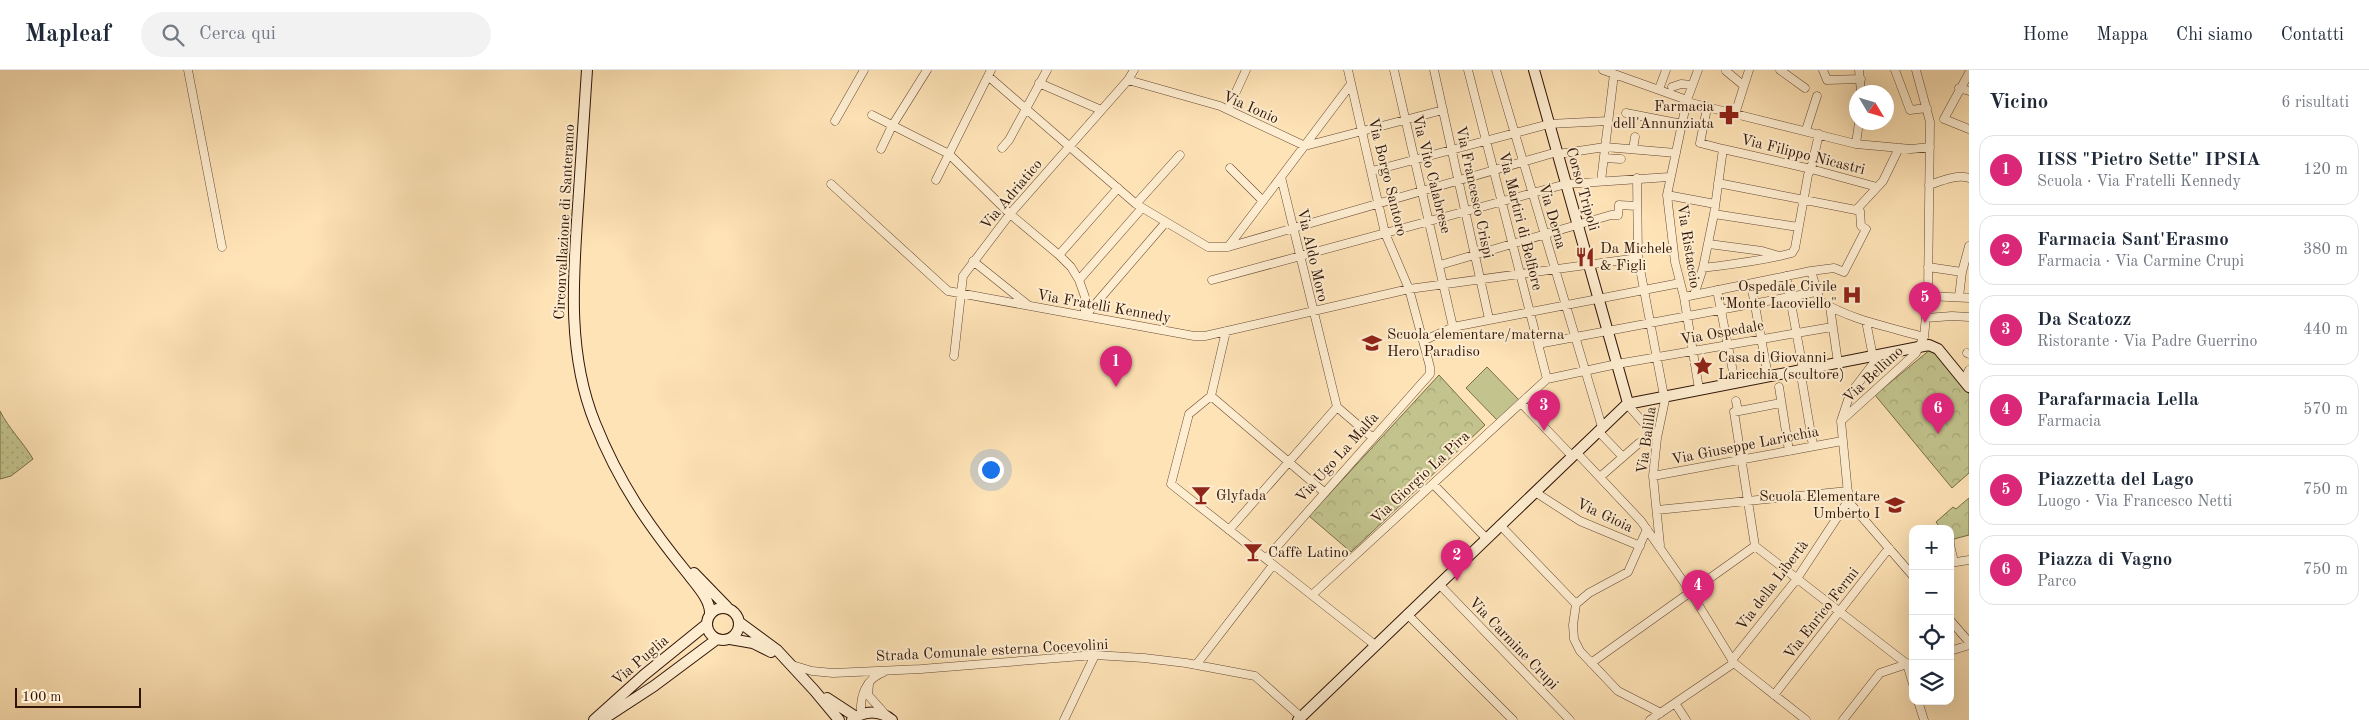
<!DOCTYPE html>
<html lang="it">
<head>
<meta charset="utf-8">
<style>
  body { margin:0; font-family:"Old Standard TT",serif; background:#f2f2f3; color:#1f2937 }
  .controls { position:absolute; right:15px; bottom:15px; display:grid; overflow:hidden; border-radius:10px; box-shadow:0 5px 20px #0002 }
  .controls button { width:45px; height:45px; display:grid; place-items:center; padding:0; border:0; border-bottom:1px solid #e0e1e3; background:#fff; color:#1f2937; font:25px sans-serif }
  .compass { position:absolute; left:1849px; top:15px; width:45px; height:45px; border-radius:50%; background:#fff; box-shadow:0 5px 20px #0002; rotate:128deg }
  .scale { position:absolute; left:15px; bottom:12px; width:126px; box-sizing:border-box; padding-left:5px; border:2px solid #301407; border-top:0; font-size:14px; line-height:18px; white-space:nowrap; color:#301407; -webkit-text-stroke:4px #feedd0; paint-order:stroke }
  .you { position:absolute; left:990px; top:399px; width:18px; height:18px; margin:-12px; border:4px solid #fff; border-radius:50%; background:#1a73e8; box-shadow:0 0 0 8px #1a73e833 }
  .badge { display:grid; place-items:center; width:32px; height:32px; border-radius:50%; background:#db2777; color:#fff; font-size:16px; font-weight:700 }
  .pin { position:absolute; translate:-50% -41px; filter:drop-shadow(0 1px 2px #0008) }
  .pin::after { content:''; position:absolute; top:26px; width:18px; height:15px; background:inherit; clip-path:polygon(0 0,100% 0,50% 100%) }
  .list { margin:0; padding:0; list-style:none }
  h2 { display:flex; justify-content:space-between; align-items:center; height:65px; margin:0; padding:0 20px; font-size:21px }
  h2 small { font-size:16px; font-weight:400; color:#747a83 }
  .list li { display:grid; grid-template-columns:32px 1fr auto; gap:15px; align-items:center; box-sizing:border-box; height:70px; margin:0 10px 10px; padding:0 10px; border:1px solid #e0e1e3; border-radius:15px }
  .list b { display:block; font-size:19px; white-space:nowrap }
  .list p { margin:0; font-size:16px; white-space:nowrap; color:#747a83 }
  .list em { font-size:16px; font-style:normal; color:#747a83 }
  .icon { flex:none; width:28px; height:28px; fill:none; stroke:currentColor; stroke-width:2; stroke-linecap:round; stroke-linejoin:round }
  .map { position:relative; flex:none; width:1969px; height:650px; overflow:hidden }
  header { display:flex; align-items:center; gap:30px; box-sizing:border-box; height:70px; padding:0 25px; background:#fff; border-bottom:1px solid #e0e1e3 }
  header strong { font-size:24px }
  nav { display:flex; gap:28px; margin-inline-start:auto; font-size:18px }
  .search { width:350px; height:45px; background:#f2f2f3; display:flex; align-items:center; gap:12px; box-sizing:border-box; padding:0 18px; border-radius:28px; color:#747a83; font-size:19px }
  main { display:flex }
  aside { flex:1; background:#fff }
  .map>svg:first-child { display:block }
  .grass { fill:url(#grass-dots); stroke:#796c4a }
  .forest { fill:url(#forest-crowns); stroke:#796c4a }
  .garden { fill:#c2c38d; stroke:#796c4a }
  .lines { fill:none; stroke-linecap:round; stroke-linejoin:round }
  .street-casing { stroke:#644833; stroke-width:9 }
  .secondary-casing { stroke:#301407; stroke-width:12 }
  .street { stroke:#feedd0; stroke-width:8 }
  .secondary { stroke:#feedd0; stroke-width:10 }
  .labels { text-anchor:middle; stroke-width:4; stroke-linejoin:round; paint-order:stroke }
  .poi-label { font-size:15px; fill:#301407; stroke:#feedd0; text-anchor:start }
  .street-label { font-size:15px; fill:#301407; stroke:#feedd0 }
</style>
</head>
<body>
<header>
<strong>Mapleaf</strong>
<div class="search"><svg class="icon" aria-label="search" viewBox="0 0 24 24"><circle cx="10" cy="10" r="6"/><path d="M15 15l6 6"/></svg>Cerca qui</div>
<nav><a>Home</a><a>Mappa</a><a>Chi siamo</a><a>Contatti</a></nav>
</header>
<main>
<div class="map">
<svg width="1969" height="650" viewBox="0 0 1969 650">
  <defs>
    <pattern id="grass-dots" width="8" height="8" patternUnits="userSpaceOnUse" patternTransform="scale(1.25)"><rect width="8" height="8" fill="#c2c38d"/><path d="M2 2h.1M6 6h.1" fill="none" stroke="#a7a778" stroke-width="1.8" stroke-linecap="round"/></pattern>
    <pattern id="forest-crowns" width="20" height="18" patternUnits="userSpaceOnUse" patternTransform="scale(1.25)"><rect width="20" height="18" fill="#c2c38d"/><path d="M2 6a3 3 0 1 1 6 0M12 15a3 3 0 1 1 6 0" fill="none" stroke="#a7a778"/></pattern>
  </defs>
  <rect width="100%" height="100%" fill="#fee3b6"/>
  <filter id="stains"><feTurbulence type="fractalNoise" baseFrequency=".004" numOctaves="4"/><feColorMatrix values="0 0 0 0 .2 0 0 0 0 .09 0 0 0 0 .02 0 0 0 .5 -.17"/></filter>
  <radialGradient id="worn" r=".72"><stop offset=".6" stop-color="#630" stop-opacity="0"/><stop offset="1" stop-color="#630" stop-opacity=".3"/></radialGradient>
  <path class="grass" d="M0,341C9,359 23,372 33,389L11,406L0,409Z"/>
  <path class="forest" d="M1931,279L1969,324V403L1952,418L1875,325Z
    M1439,305L1485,355L1351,482L1309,446Z
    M1969,428V465L1954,469V474L1950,475V459H1941L1936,452L1953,437L1956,439Z"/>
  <path class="garden" d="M1487,297L1519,330L1497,350L1466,318Z"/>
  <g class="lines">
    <defs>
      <path id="street" d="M188,0L222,177
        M1394,0L1453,257
        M1434,0L1489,249
        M1468,0L1547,309
        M1496,0L1602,357
        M1603,0L1687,30
        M1698,0L1687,30L1667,125L1675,192L1684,227L1699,319
        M1780,0L1805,18
        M1823,0L1827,10L1861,9
        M1859,0L1861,22
        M1895,0L1910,40L1927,38
        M1726,1L1743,15
        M988,6L1136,134L1208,177H1228L1557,82
        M1128,10L1220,36L1305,76L1443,40
        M1039,13L1101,40
        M1351,14L1281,107L1337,337L1373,368
        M1672,17L1681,14L1692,15
        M1959,18L1969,21
        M1659,19L1666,0
        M1687,32L1856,74L1911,79L1930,77
        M1230,35L1246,0
        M1707,38L1700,73L1723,79L1714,144L1703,198C1733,194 1763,191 1792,183L1795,178L1808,105L1811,99L1819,64
        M1626,43L1682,54
        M1735,44L1749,0
        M872,45L949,84L1010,144L1059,185L1071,197L1079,210L1085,227V246
        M1944,49L1969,3
        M1944,49L1969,59
        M835,51L864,0
        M1806,60L1817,26
        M1856,74L1859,52
        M1002,78L1009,70L1047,0
        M881,79L892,56L927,0
        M1633,79L1635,67
        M1723,79L1811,99L1877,117
        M1558,84L1605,77L1676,83
        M1604,88L1621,89
        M1230,98L1263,131
        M1372,101L1549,54L1608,51
        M1637,108L1638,188L1664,326
        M936,110L991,0
        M1601,111L1614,4
        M1718,113L1856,140
        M831,114L948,221L1194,266H1205L1409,219L1638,188
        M1929,115C1941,111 1957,104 1969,108
        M1667,125L1715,134
        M1136,134L1180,85
        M1714,144L1798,157
        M1709,174L1762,181L1776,185
        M1228,177L1281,107
        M1059,185L1118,118
        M973,191L1028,235
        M1440,195L1611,145H1618L1619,135L1637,136
        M1928,197L1962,202
        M1811,201L1820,231C1851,250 1889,257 1924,267
        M1786,206L1803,299
        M1079,210L1142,138
        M1212,210L1566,114L1669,107
        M1751,214L1768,306
        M1717,220L1735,312
        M1694,225L1703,198
        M1928,226L1969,228
        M1684,227L1811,201L1834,198L1844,202L1866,159L1861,156L1860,141L1856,140L1883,111L1899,78
        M1959,227L1962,202L1969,176
        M1830,237L1838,293
        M1085,246L1166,152
        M1926,248L1952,246L1969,247
        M1866,251L1873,287
        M1226,261L1211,326L1189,344L1171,414L1375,575
        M1423,271L1453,257L1680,213
        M1538,274L1816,222
        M1967,283L1969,284
        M954,286L963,206L1010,144L1128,10L1134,0
        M1800,299L1813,376
        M1547,309L1617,294L1832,257
        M1964,310L1969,300
        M1779,317L1789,381
        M1211,326L1324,422
        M1736,331L1738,341
        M1521,333L1572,386
        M1627,334L1657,368
        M1841,351L1916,283L1924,267L1928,226L1930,52L1916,0
        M1598,361L1623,387
        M1576,382L1641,451L1690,521L1734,593L1806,650
        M1653,406L1842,371
        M1600,407L1639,373
        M1433,414L1486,468
        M1535,422L1580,451L1640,476
        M1848,424L1841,351L1850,324L1879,286
        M1848,431L1913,506
        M1657,440L1848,421
        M1500,455L1576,534
        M1647,459L1628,502L1589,523L1576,534L1573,555L1574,569L1580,581L1618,621L1661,643
        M1229,460L1337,337
        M1660,475L1653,406L1657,368L1666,325
        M1950,475L1954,492
        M1755,476L1907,594
        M1755,476L1734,342L1781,333
        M1266,489L1430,304V297L1409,219L1385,163L1348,0
        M1950,493L1969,490
        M1439,514L1570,650
        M1312,525L1547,309
        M1407,544L1513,650
        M1950,550L1969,572
        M1950,581L1969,575
        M1732,590L1796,510L1848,431
        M1591,593L1755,476
        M1907,594L1913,614
        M792,595L812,601L833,603L921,599L1095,585L1144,588L1186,593L1255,606L1301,647
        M1196,595L1273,495
        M869,614L868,625L886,645
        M1774,625L1889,478
        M1918,631L1924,650
        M1675,633L1686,650
        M861,644C860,627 865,609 884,602
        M1064,650L1095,585
        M1650,650L1734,593
        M1843,650L1880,603L1913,592"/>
      <path id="secondary" d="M587,0C584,45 581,91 578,136C573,209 567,284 595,353C619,413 648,455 688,504C696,515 710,529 710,543
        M1534,0L1628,333
        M694,503L727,537
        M707 554a16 16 0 1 1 32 0a16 16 0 1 1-32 0Z
        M739,552L777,580L814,620L839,650
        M730,569L753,573L771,582
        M827,628L856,647
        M594,650L644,605L707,554
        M602,650L654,616L717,569
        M852,650C864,640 880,640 892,650
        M1298,650L1627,334L1929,275L1938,279L1969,317"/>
    </defs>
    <use href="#street" class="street-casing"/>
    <use href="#secondary" class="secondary-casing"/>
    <use href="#street" class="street"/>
    <use href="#secondary" class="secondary"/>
  </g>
  <defs>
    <symbol id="pharmacy-bare" viewBox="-9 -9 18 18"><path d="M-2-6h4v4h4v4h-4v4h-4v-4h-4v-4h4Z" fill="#8f2418" stroke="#feedd0" stroke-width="2.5" paint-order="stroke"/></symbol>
    <symbol id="restaurant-bare" viewBox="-9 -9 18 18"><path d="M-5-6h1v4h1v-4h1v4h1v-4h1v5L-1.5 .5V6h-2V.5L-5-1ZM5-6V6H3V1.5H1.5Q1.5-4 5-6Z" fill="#8f2418" stroke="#feedd0" stroke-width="2.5" paint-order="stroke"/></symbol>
    <symbol id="hospital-bare" viewBox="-9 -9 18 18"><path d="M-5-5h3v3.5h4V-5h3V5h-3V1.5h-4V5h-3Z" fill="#8f2418" stroke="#feedd0" stroke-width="2.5" paint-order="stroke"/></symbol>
    <symbol id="school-bare" viewBox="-9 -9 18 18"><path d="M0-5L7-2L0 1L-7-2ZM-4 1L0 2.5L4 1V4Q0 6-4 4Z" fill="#8f2418" stroke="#feedd0" stroke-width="2.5" paint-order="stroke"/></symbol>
    <symbol id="sight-bare" viewBox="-9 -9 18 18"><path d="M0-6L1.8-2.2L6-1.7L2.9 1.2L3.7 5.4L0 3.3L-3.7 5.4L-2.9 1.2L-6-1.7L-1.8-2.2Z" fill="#8f2418" stroke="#feedd0" stroke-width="2.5" paint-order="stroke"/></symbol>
    <symbol id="bar-bare" viewBox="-9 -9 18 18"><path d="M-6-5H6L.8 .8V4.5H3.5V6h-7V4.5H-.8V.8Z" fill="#8f2418" stroke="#feedd0" stroke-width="2.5" paint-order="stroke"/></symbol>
  </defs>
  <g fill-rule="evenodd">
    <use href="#pharmacy-bare" x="1715" y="31" width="28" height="28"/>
    <use href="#restaurant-bare" x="1571" y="173" width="28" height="28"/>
    <use href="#hospital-bare" x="1838" y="211" width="28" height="28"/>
    <use href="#school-bare" x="1358" y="259" width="28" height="28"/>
    <use href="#sight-bare" x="1689" y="282" width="28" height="28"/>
    <use href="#bar-bare" x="1187" y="411" width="28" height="28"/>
    <use href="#school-bare" x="1881" y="421" width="28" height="28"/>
    <use href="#bar-bare" x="1239" y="468" width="28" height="28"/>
  </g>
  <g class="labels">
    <g class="poi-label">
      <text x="1714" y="41" text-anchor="end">Farmacia<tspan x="1714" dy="17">dell'Annunziata</tspan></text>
      <text x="1600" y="183">Da Michele<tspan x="1600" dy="17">&amp; Figli</tspan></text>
      <text x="1837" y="221" text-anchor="end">Ospedale Civile<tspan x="1837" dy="17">"Monte Iacoviello"</tspan></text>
      <text x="1387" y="269">Scuola elementare/materna<tspan x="1387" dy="17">Hero Paradiso</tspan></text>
      <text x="1718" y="292">Casa di Giovanni<tspan x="1718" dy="17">Laricchia (scultore)</tspan></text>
      <text x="1216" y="430">Glyfada</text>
      <text x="1880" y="431" text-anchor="end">Scuola Elementare<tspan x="1880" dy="17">Umberto I</tspan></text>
      <text x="1268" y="487">Caffè Latino</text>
    </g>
    <g class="street-label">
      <text transform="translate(1251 37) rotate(24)" y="5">Via Ionio</text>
      <text transform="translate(1803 84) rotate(14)" y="5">Via Filippo Nicastri</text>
      <text transform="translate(1432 104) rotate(76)" y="5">Via Vito Calabrese</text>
      <text transform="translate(1388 107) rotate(76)" y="5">Via Borgo Santoro</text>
      <text transform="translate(1583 119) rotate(74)" y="5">Corso Tripoli</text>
      <text transform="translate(1475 122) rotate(78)" y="5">Via Francesco Crispi</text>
      <text transform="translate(1011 124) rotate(-50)" y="5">Via Adriatico</text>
      <text transform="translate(1553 146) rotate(74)" y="5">Via Derna</text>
      <text transform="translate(1521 151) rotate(76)" y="5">Via Martiri di Belfiore</text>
      <text transform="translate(564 152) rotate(-87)" y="5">Circonvallazione di Santeramo</text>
      <text transform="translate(1689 176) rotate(81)" y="5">Via Ristaccio</text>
      <text transform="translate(1313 185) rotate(77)" y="5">Via Aldo Moro</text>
      <text transform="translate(1104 236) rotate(10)" y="5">Via Fratelli Kennedy</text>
      <text transform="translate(1722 262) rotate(-10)" y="5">Via Ospedale</text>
      <text transform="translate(1873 304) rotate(-43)" y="5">Via Belluno</text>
      <text transform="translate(1646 370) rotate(-82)" y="5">Via Balilla</text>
      <text transform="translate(1745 375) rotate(-11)" y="5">Via Giuseppe Laricchia</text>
      <text transform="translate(1337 387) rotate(-48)" y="5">Via Ugo La Malfa</text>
      <text transform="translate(1420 407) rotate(-43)" y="5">Via Giorgio La Pira</text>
      <text transform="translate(1605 445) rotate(25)" y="5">Via Gioia</text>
      <text transform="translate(1772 515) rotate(-53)" y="5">Via della Libertà</text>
      <text transform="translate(1821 543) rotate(-52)" y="5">Via Enrico Fermi</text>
      <text transform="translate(1514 573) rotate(46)" y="5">Via Carmine Crupi</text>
      <text transform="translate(992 580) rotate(-3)" y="5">Strada Comunale esterna Cocevolini</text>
      <text transform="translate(640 590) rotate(-40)" y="5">Via Puglia</text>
    </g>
  </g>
  <rect width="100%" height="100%" filter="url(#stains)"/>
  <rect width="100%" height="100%" fill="url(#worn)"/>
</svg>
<div class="controls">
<button>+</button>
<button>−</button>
<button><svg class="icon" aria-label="locate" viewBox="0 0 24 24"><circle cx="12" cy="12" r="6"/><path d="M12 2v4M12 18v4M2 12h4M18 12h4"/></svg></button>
<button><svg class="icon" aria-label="layers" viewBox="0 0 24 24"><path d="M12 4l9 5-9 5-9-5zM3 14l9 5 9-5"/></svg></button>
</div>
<svg class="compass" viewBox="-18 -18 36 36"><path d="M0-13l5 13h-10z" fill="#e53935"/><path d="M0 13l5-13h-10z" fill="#747a83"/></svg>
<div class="scale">100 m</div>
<div class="you"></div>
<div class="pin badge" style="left:1116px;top:317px">1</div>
<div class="pin badge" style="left:1457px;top:511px">2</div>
<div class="pin badge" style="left:1544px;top:361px">3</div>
<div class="pin badge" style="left:1698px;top:541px">4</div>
<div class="pin badge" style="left:1925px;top:253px">5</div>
<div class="pin badge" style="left:1938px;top:364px">6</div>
</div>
<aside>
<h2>Vicino<small>6 risultati</small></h2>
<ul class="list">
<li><span class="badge">1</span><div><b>IISS &quot;Pietro Sette&quot; IPSIA</b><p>Scuola · Via Fratelli Kennedy</p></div><em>120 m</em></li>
<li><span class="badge">2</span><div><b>Farmacia Sant'Erasmo</b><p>Farmacia · Via Carmine Crupi</p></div><em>380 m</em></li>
<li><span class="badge">3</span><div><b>Da Scatozz</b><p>Ristorante · Via Padre Guerrino</p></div><em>440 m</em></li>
<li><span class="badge">4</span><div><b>Parafarmacia Lella</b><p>Farmacia</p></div><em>570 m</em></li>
<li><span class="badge">5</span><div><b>Piazzetta del Lago</b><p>Luogo · Via Francesco Netti</p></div><em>750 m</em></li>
<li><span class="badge">6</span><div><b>Piazza di Vagno</b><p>Parco</p></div><em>750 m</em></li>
</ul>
</aside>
</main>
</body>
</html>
